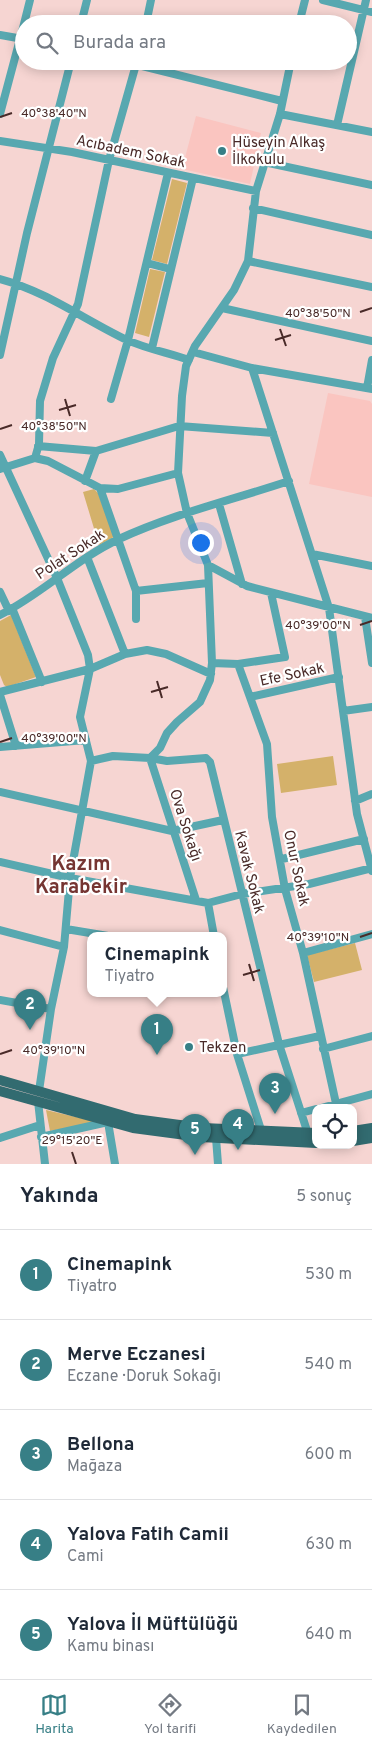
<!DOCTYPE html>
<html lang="tr">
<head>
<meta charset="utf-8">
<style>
  body { margin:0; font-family:Overpass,sans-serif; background:#f6f6f7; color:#1f2937 }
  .controls { position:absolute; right:15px; bottom:15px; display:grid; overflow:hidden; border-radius:10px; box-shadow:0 2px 12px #0003 }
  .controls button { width:45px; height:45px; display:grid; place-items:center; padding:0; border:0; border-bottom:1px solid #e0e1e3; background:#fff; color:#1f2937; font:25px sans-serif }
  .you { position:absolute; left:200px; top:542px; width:18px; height:18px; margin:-12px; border:4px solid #fff; border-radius:50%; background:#1a73e8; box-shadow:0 0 0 8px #1a73e833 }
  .badge { display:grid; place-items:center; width:32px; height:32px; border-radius:50%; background:#377f86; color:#fff; font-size:16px; font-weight:700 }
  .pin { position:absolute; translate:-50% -41px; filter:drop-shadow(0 1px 2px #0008) }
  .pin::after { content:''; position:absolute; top:26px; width:18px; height:15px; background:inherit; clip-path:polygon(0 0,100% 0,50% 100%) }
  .popup { position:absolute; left:87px; top:932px; width:140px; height:65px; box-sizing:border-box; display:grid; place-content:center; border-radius:10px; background:#fff; filter:drop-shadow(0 1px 4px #0005); font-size:16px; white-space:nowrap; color:#747a83 }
  .popup b { font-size:19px; color:#1f2937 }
  .popup::after { content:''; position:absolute; left:50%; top:100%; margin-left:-10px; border:10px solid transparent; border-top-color:#fff }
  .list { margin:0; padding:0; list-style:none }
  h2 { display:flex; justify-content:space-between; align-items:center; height:65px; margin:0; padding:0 20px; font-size:21px }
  h2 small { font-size:16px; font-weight:400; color:#747a83 }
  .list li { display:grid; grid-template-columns:32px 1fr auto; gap:15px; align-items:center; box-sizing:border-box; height:90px; padding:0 20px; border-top:1px solid #e0e1e3 }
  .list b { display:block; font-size:19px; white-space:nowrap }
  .list p { margin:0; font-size:16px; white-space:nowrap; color:#747a83 }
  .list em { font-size:16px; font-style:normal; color:#747a83 }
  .icon { flex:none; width:28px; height:28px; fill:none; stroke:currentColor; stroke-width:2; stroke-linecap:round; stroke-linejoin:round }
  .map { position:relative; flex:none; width:372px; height:1164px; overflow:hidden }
  .search { position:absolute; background:#fff; box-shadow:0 2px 12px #0003; left:15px; right:15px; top:15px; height:55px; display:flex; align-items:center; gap:12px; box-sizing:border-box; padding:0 18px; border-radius:28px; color:#747a83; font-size:19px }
  .sheet { height:515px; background:#fff }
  nav { display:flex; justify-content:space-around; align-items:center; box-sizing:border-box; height:70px; border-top:1px solid #e0e1e3; background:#fff; font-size:14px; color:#747a83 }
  nav a { display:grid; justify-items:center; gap:2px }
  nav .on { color:#377f86 }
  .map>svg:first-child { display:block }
  .built { fill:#fac5c0 }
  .green { fill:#d4b16a }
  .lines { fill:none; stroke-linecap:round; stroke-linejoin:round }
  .minor { stroke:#58a8b0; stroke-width:8 }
  .major { stroke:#326b70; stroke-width:10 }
  .ticks { fill:none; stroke:#492a28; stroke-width:2 }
  .poi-dot { fill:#377f86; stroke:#fff; stroke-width:2 }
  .labels { text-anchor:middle; stroke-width:4.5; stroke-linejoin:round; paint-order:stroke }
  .poi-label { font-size:15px; fill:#492a28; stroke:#fff; text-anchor:start }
  .street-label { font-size:15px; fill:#492a28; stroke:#fff }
  .district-label { font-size:20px; font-weight:bold; fill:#753532; stroke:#fff }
  .ticks-label { font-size:12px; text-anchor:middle; fill:#492a28; stroke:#fff; stroke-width:4.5; stroke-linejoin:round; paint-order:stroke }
</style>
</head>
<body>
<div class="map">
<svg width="372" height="1164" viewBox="0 0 372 1164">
  <rect width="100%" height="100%" fill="#f6d5d2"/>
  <path class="built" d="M196,116L261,133L250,184L182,169Z
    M328,393L370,401L372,404V497L309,484Z"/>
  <path class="green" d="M172,179L187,183L167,264L152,260Z
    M150,269L165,272L149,337L135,333Z
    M94,489L98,493L114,537L99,545L83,492Z
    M11,615L36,677L7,687L4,685L0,675V621Z
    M333,756L337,785L281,793L277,764Z
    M355,943L362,970L314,982L307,955Z
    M46,1110L93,1121L94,1123L50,1131Z"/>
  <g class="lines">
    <path class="minor" d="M323,0L372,12
      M24,24L30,0
      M81,24L87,0
      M146,24L151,0
      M299,24L305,0
      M0,35L23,39
      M122,61L282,101
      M0,114L24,24
      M280,114L372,132
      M337,125L366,0
      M0,141L72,152L256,191
      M264,162L372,185
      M253,208L372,235
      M248,261L372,287
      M147,263L170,269
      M0,279C46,291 85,320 127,340C147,349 169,353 189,360
      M222,308L372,341
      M152,348L193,178
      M193,352L252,368L372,389
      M0,355L27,233L71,61
      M252,368L329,608L357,814L372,871
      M367,388L372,360
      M111,399L128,340L168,173
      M38,446L96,451L179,426L273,433
      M0,455L57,578L88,655L90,669L80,717L91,761L70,878L64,947L51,1009L39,1091
      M35,458L39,444L40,401L53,358L78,304L109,160L137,61
      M0,469L35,458L48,461L100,488L118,489L178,473
      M85,481L96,451
      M100,488L136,591V619
      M219,504L242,584
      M312,554L372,566
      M87,557L125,654
      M208,565L247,586L372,618
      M136,591L208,583
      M0,592L9,611
      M12,608L42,682
      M0,615C42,594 76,559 119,539C173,514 232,500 289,481
      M365,617L372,663
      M212,663L238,664L285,657L271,593
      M238,664L267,744L272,817L285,889L303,953L337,1108
      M0,692L90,669L125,654L147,650L166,654L211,674
      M0,695L16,746
      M250,697L339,677
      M343,711L372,707
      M0,747L86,740
      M91,761L113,756L150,758L160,748L167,733L177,722L200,702L210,680L212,663L208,565L187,513L178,473L182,396L186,366L195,346L234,290L248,261L256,191L280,114L291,61
      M0,792L172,831L223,820
      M355,801L372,794
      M282,859L364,839
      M0,862L70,878L208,903L242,894L309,884L372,868
      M196,900L150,758L167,761L206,758L210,762L279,1044L308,1134
      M208,903L214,936
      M66,929L108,936
      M0,930L64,947
      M303,953L372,934
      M223,987L237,1054L261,1130
      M0,1000L51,1009
      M323,1049L372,1036
      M237,1054L320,1036
      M38,1101L45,1164
      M321,1108L372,1094
      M301,1113L316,1109
      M41,1137L108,1122L115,1164
      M0,1138L40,1125
      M216,1138L218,1164"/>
    <path class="major" d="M0,1080L135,1119L202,1128L316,1133
      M0,1091L133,1128L201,1137L316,1143
      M353,1131L372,1128
      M353,1141L372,1138"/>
  </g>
  <path class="ticks" d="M0,117L12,113M360,312L372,308M280,329L286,346M275,340L291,335M65,399L70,416M59,410L76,405M0,429L12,425M360,625L372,621M157,681L162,698M151,692L168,687M0,742L12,738M360,937L372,933M249,964L254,981M243,975L260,970M0,1054L12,1050M72,1152L76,1164"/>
  <g class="poi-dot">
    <circle cx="222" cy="151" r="5"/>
    <circle cx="189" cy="1047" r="5"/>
  </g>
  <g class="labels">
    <g class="poi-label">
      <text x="232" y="147">Hüseyin Alkaş<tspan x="232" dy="17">İlkokulu</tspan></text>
      <text x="199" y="1052">Tekzen</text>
    </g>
    <g class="street-label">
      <text transform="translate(131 151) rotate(12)" y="5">Acıbadem Sokak</text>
      <text transform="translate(70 554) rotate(-33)" y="5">Polat Sokak</text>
      <text transform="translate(292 674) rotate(-12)" y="5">Efe Sokak</text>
      <text transform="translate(186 825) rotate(72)" y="5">Ova Sokağı</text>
      <text transform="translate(297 868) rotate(78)" y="5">Onur Sokak</text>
      <text transform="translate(250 872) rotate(76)" y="5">Kavak Sokak</text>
    </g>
    <g class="district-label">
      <text x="81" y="870">Kazım<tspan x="81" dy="23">Karabekir</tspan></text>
    </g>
  </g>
  <g class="ticks-label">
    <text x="54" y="117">40°38'40"N</text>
    <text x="318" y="317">40°38'50"N</text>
    <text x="54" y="430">40°38'50"N</text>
    <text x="318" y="629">40°39'00"N</text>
    <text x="54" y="742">40°39'00"N</text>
    <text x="318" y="941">40°39'10"N</text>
    <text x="54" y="1054">40°39'10"N</text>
    <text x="72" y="1144">29°15'20"E</text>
  </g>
</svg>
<div class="controls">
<button><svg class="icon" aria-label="locate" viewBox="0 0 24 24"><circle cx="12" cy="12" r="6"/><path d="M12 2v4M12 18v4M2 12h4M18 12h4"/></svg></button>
</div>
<div class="you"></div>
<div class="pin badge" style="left:157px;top:1055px">1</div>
<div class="popup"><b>Cinemapink</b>Tiyatro</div>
<div class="pin badge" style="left:30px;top:1030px">2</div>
<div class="pin badge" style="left:275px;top:1114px">3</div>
<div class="pin badge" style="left:238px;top:1150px">4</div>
<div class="pin badge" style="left:195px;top:1155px">5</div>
<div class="search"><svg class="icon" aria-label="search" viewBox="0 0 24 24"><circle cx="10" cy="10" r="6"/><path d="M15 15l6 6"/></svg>Burada ara</div>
</div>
<section class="sheet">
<h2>Yakında<small>5 sonuç</small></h2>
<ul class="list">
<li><span class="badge">1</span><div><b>Cinemapink</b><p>Tiyatro</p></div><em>530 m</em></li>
<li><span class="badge">2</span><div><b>Merve Eczanesi</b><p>Eczane · Doruk Sokağı</p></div><em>540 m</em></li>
<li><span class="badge">3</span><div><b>Bellona</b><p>Mağaza</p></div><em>600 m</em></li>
<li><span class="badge">4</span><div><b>Yalova Fatih Camii</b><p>Cami</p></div><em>630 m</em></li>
<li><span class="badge">5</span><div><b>Yalova İl Müftülüğü</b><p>Kamu binası</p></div><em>640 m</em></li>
</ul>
</section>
<nav>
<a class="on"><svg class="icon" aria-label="map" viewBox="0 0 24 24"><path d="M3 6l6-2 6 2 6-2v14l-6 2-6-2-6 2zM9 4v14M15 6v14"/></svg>Harita</a>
<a><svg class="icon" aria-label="directions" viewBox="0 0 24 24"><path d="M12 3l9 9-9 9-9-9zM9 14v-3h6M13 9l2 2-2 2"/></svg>Yol tarifi</a>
<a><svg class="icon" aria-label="saved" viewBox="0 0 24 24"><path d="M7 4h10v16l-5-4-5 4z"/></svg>Kaydedilen</a>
</nav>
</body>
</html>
